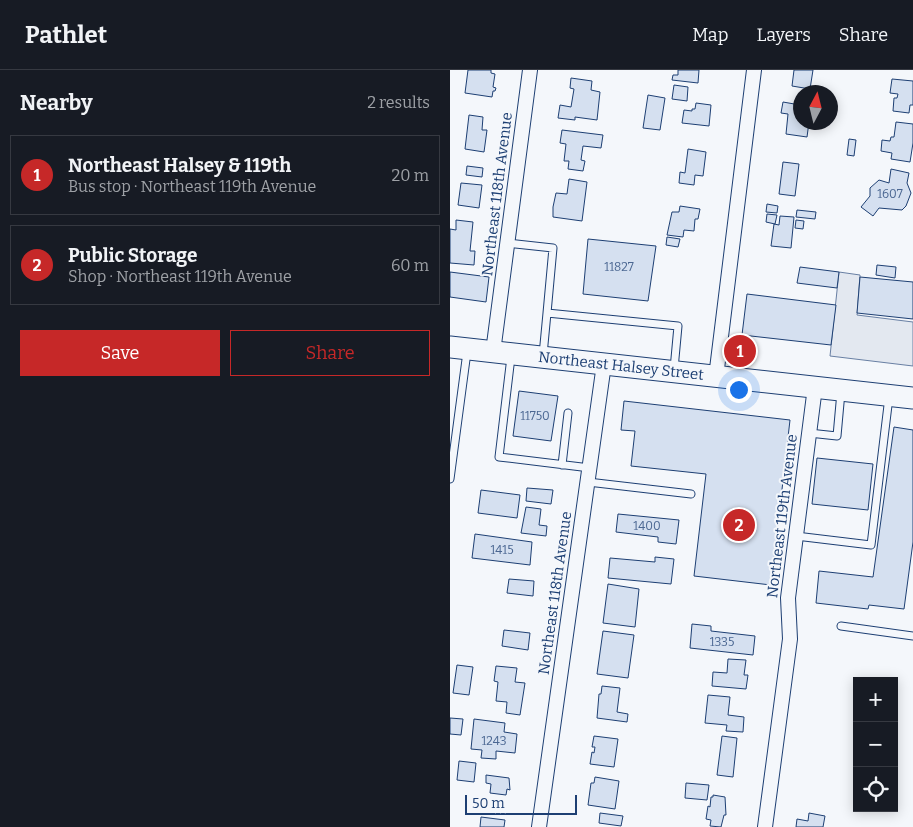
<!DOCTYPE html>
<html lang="en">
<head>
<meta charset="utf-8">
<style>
  body { margin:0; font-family:Bitter,serif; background:#242831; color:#f1f3f6 }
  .controls { position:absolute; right:15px; bottom:15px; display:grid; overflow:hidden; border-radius:0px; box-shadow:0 2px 12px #0003 }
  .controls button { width:45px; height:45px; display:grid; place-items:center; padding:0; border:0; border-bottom:1px solid #363941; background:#171b24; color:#f1f3f6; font:25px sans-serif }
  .compass { position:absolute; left:343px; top:15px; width:45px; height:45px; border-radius:50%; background:#171b24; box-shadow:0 2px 12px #0003; rotate:7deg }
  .scale { position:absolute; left:15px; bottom:12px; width:112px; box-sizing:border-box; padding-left:5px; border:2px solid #1d3f73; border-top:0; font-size:14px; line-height:18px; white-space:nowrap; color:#1d3f73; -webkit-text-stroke:4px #f4f7fb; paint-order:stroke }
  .you { position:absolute; left:288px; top:319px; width:18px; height:18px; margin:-12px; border:4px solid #fff; border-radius:50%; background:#1a73e8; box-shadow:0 0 0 8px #1a73e833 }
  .badge { display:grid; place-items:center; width:32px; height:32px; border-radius:50%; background:#c62828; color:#fff; font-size:16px; font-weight:700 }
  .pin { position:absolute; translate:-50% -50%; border:2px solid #fff; box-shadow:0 1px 5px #0006 }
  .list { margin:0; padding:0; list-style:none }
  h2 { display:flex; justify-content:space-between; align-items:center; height:65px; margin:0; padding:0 20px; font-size:21px }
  h2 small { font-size:16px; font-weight:400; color:#9ea1a6 }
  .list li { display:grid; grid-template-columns:32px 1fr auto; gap:15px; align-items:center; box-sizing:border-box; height:80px; margin:0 10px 10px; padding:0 10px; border:1px solid #363941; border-radius:0px }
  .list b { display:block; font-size:19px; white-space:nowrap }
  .list p { margin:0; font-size:16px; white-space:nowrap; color:#9ea1a6 }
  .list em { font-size:16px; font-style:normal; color:#9ea1a6 }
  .actions { display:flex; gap:10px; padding:15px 20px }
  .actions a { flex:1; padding:11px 0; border:1px solid #c62828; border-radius:0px; text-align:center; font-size:18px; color:#c62828 }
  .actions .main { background:#c62828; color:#fff }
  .icon { flex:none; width:28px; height:28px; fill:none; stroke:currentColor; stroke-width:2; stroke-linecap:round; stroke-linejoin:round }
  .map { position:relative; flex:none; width:463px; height:757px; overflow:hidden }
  header { display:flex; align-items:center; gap:30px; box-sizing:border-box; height:70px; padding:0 25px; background:#171b24; border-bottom:1px solid #363941 }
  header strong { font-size:24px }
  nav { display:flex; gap:28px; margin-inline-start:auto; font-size:18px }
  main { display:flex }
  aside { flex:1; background:#171b24 }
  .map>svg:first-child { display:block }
  .parking { fill:#e3e8f0; stroke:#687fa3 }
  .building { fill:#d5e0f0; stroke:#1d3f73 }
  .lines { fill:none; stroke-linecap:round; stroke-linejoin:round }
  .lane-casing { stroke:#1d3f73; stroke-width:9 }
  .street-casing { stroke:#1d3f73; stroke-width:16 }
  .primary-casing { stroke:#1d3f73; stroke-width:23 }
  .lane { stroke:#f4f7fb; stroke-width:7 }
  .street { stroke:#f4f7fb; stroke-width:14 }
  .primary { stroke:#f4f7fb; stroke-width:21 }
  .labels { text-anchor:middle; stroke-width:4; stroke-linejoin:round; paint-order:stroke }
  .number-label { font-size:12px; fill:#4b6792 }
  .street-label { font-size:15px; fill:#1d3f73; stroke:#f4f7fb }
</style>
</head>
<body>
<header>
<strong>Pathlet</strong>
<nav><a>Map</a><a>Layers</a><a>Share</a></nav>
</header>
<main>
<aside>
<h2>Nearby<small>2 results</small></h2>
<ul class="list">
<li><span class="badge">1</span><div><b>Northeast Halsey &amp; 119th</b><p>Bus stop · Northeast 119th Avenue</p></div><em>20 m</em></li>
<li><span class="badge">2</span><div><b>Public Storage</b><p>Shop · Northeast 119th Avenue</p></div><em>60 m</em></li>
</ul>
<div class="actions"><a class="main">Save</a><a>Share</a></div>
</aside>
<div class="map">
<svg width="463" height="757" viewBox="0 0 463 757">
  <rect width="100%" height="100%" fill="#f4f7fb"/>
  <path class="parking" d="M389,202L410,205L407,245L463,252V296L380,286Z"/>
  <path class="building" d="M18,0H41V3L45,4L43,17L46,18L45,21H43L42,27L15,23Z
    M228,0H249L248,13L222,10L223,5H228Z
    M344,0H363L360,19L342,16Z
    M121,8L142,11L141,20L150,22L147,50L125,47V50L108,48L110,35L121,37L124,19L120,18Z
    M442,9L463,11V35H460L459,43L443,41L444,28H447L448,24L440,23Z
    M224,15L238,17L237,31L222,29Z
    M198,25L215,28L210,60L193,58Z
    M333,32L350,35V52H359L357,67L336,64L338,44L331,43Z
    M246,33L261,35L259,56L232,53L234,40L242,41V39H245Z
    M19,45L33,47L32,60H37L34,82L15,79Z
    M446,52L463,54V73L460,92L441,89L442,83L431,81L432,70L440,71L441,67H444Z
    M112,60L153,65L151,78L133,76L131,90L135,91L133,101L118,99L119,91H114L116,74L110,73Z
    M399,69L406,70L404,86L397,85Z
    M238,79L256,82L253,106L245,105L244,115L229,113L230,102L235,103Z
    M333,92L349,94L345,126L329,124Z
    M17,96L33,98L32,107L16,105Z
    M441,99L459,103L457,113L461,123L456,136L452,140L429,138L423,146L411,137L420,126V118L429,110L439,113Z
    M119,109L137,112L132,151L103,147V137L106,123L117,124Z
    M11,113L32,115L29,138L8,135Z
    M317,134L328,136L327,143L316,142Z
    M230,136L250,139L248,149H245L244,161L234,160L233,167L217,165L222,142H229Z
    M347,140L366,142L365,149L346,147Z
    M317,144L327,145L325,154L316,152Z
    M330,146L344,147L341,178L321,176L324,154L329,155Z
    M6,150L23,152L20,181H25L24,195L0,193V159L6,160Z
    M346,150L354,151L353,159L345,158Z
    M217,167L230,169L228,177L216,175Z
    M138,169L206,176L198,231L133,224Z
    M427,195L446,197L445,208L426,205Z
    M350,197L389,202L387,218L347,213Z
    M0,202L39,207L36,232L0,227Z
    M410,207L463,212V249L407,243Z
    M297,224L386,235L381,275L292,265Z
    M69,321L108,326L101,371L63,366Z
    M174,331L340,350L321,515L244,506L256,404L181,396L185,361L171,360Z
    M444,357L463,360V472L454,539L419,535L418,539L366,533L369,501L423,507Z
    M367,388L423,394L418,440L362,434Z
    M77,418L103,420L101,434L76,431Z
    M31,420L70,425L67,448L28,443Z
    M76,437L91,439L89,455L97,456L96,466L71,463Z
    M168,444L229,450L226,474L208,472V467L166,462Z
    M25,464L82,472L80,495L22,488Z
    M205,487L224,489L221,514L158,508L160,488L205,492Z
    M59,509L84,511L83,526L57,523Z
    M158,514L189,519L185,557L153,553Z
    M242,554L261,556V561L305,566L303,585L240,578Z
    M54,560L80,563L78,580L52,576Z
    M153,561L184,565L178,608L147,604Z
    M278,589L296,590L294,605H298L296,619L262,616L263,602L277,603Z
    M7,595L23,597L19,625L3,623Z
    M46,596L67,598L65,612L75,613L70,645L56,643L57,632L46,631L48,612L44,611Z
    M152,616L170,618L167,642L178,644L177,652L147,648L149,624H151Z
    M258,625L280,627L278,645L294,647L293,662L276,661L277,655L255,653Z
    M0,648L13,649L11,665L0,664Z
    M24,649L55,653L54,662L67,664L65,683L46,681V689L31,688L32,680L21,679Z
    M144,666L168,669L164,697L140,694L142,682L144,683L145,677H142Z
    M272,666L287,668L283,707L267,705Z
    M9,691L26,693L24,712L7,710Z
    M36,705L59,708L60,720L57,719L56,725L40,723L41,714L36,713Z
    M145,707L169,711L165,739L138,735L141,713H144Z
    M236,713L259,715L257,730L235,728Z
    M263,725L275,727L276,745H274L271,757L260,756L261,750L256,749L258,736L260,737L261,727H263Z
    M150,743L173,746L171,756L149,753Z
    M359,743L375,746L373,757H346L347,749L358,751Z
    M31,747L55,750L54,757H30Z"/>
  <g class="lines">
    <defs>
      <path id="lane" d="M57,173L103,178L97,243L228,256L224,299
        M93,285L97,243
        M61,287L49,387L140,398
        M359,363L387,366L391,322
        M112,395L118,343
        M0,409L17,282
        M138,412L241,424
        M346,466L421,475L439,327
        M391,556L463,566"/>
      <path id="street" d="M43,282L80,0
        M266,307L304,0
        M89,757L154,294
        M315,757L340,569L338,528L365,317"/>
      <g id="primary">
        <path id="s1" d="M0,277L463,328"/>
      </g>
    </defs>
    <use href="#lane" class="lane-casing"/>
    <use href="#street" class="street-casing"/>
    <use href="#primary" class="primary-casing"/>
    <use href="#lane" class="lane"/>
    <use href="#street" class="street"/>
    <use href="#primary" class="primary"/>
  </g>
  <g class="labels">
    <g class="number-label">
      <text x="440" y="128">1607</text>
      <text x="169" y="201">11827</text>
      <text x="85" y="350">11750</text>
      <text x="197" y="460">1400</text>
      <text x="52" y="484">1415</text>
      <text x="272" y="576">1335</text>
      <text x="44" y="675">1243</text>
    </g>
    <g class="street-label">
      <text transform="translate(47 124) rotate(-83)" y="5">Northeast 118th Avenue</text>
      <text dy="5" stroke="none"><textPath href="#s1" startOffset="172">Northeast Halsey Street</textPath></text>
      <text transform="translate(332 446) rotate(-83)" y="5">Northeast 119th Avenue</text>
      <text transform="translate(105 523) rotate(-82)" y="5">Northeast 118th Avenue</text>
    </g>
  </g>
</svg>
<div class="controls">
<button>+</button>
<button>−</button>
<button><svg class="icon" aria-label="locate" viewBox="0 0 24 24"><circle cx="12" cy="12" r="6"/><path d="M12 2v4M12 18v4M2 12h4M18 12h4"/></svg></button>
</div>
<svg class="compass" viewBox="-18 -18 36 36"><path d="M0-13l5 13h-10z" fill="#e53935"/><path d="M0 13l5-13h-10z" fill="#9ea1a6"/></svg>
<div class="scale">50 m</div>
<div class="you"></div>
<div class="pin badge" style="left:290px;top:281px">1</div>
<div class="pin badge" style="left:289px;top:455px">2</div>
</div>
</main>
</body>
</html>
